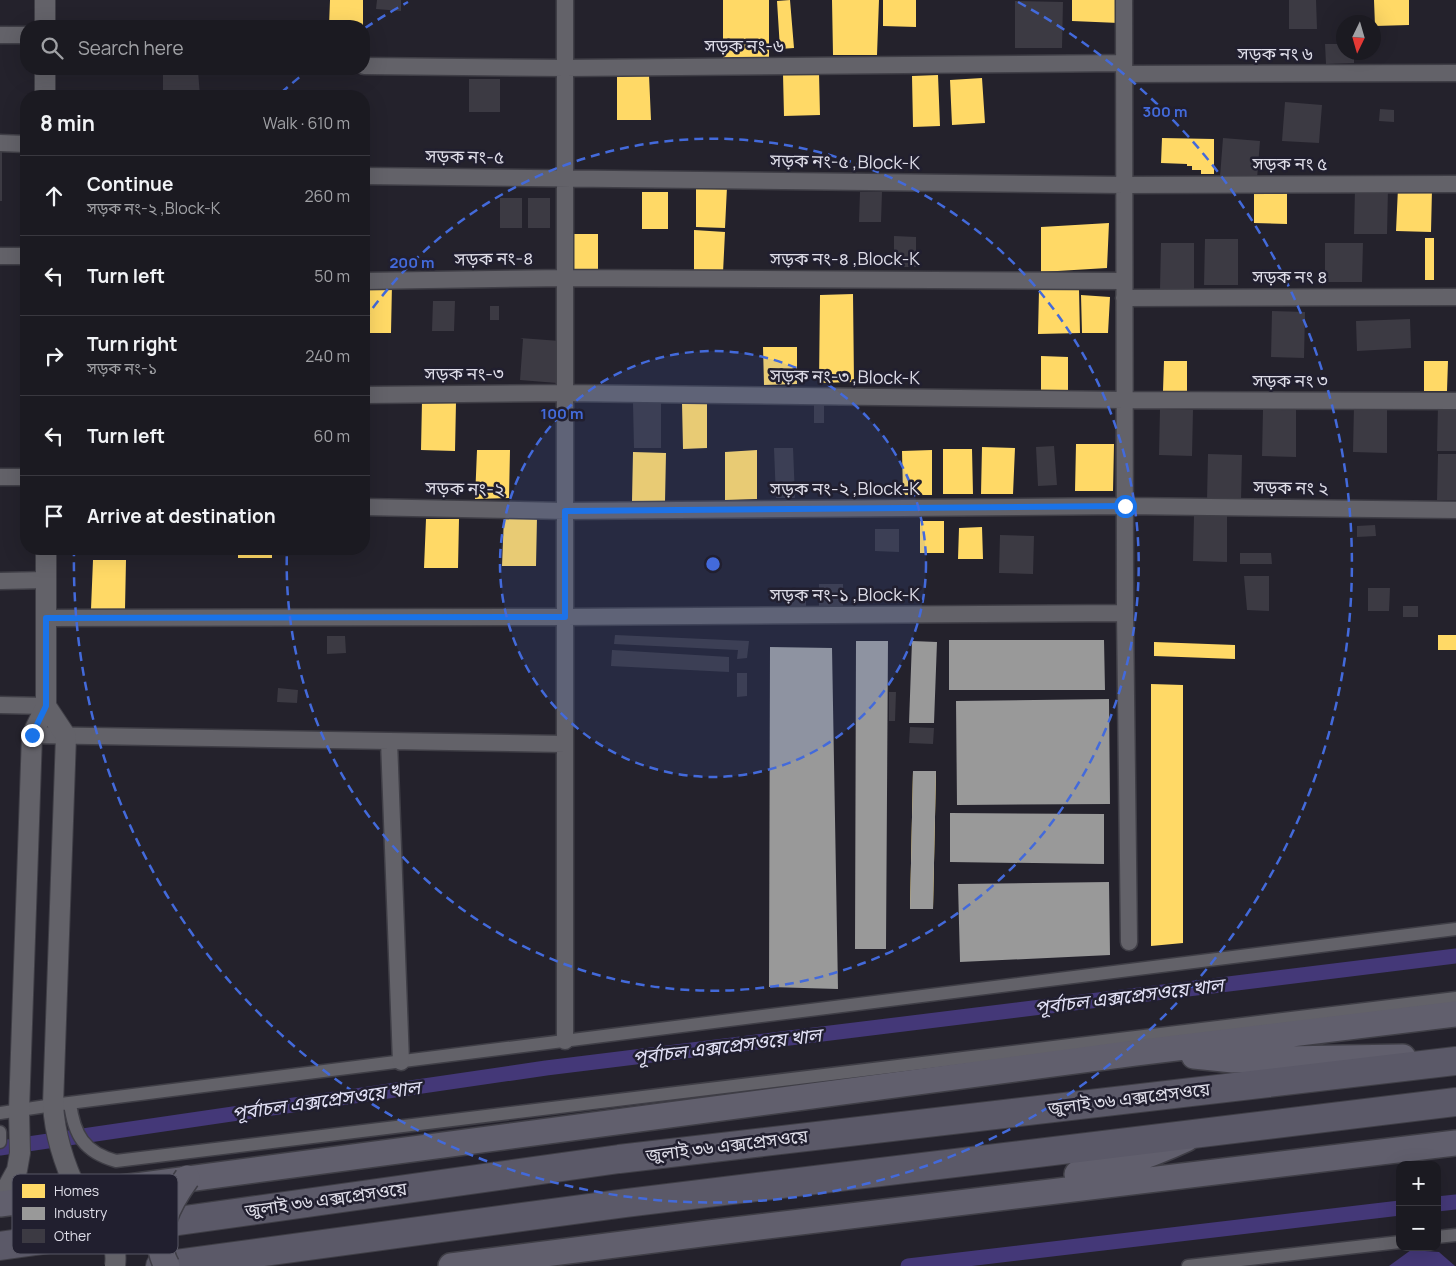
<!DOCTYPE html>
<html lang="en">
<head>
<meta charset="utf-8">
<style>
  body { margin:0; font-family:Manrope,"Noto Sans Bengali",sans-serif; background:#24232a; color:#f1f3f6 }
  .controls { position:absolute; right:15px; bottom:15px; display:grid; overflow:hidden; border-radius:10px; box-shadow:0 5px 20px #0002 }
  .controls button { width:45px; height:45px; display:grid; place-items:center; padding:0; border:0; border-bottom:1px solid #39383f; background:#1b1a21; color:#f1f3f6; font:25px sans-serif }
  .compass { position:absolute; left:1336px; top:15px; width:45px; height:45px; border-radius:50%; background:#1b1a21; box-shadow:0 5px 20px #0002; rotate:185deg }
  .stop { position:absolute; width:15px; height:15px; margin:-11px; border:4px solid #1a73e8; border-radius:50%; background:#fff }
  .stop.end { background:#1a73e8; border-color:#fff; box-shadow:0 1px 5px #0008 }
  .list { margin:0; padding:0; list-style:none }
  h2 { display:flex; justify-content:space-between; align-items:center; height:65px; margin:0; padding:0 20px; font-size:21px }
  h2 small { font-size:16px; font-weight:400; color:#a0a1a5 }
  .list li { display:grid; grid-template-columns:32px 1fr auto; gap:15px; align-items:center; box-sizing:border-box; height:80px; padding:0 20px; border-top:1px solid #39383f }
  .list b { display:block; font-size:19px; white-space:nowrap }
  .list p { margin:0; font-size:16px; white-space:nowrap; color:#a0a1a5 }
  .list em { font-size:16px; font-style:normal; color:#a0a1a5 }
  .icon { flex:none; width:28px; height:28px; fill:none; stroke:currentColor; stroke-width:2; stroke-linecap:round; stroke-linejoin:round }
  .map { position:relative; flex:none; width:1456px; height:1266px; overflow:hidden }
  .search { position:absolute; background:#1b1a21; box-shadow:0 5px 20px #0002; left:20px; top:20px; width:350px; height:55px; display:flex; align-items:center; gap:12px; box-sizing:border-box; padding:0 18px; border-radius:20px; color:#a0a1a5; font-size:19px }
  .panel { position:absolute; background:#1b1a21; box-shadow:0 5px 20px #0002; left:20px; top:90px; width:350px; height:465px; border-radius:20px }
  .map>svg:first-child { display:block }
  .water { fill:#443878 }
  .homes { fill:#ffd966 }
  .industry { fill:#999 }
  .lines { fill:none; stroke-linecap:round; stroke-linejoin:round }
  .canal { stroke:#443878; stroke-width:15 }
  .building { fill:#3c3a43 }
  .pedestrian-casing { stroke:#3f3e46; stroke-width:15 }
  .minor-casing { stroke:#3f3e46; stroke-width:19 }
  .tertiary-casing { stroke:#3f3e46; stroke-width:22 }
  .primary-casing { stroke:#3f3e46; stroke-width:28 }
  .motorway-casing { stroke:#3f3e46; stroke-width:30 }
  .pedestrian { stroke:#636269; stroke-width:12 }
  .minor { stroke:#636269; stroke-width:16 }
  .tertiary { stroke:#636269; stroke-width:20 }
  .primary { stroke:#615f6d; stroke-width:25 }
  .motorway { stroke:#5b5968; stroke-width:28 }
  .tertiary-bridge-casing { stroke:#3f3e46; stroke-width:22; stroke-linecap:butt }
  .primary-bridge-casing { stroke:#3f3e46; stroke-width:28; stroke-linecap:butt }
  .tertiary-bridge { stroke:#636269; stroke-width:20 }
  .primary-bridge { stroke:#615f6d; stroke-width:25 }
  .route { stroke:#1a73e8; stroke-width:6 }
  .ring { fill:none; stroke:#436adb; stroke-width:2.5; stroke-dasharray:9 6 }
  .labels { text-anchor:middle; stroke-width:5; stroke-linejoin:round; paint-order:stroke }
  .street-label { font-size:18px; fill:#dddce7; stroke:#211f2f }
  .water-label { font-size:19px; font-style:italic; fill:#e1e0f5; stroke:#211f2f }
  .key { fill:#211f2f; stroke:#595866; stroke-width:1 }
  .key-label { font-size:14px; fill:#dddce7 }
  .centre { fill:#436adb; stroke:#211f2f; stroke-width:2.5 }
  .ring-label { font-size:15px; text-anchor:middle; font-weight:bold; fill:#436adb; stroke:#211f2f; stroke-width:5; stroke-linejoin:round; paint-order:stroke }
</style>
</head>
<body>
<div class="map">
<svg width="1456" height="1266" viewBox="0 0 1456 1266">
  <rect width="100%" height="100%" fill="#24222c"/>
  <path class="water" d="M1411,1250L1439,1252L1455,1266H1389Z"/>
  <path class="homes" d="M330,0H363V26H329Z
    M723,0H769V58H723Z
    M790,0L794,48L780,49L777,1Z
    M832,0H879L877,55H833Z
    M883,0H916V27L883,26Z
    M1072,0H1118L1119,23L1072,21Z
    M1374,0H1409V25L1375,26Z
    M819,73L820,115L784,116L783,74Z
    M617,75H649L651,120H617Z
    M938,75L940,126L913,127L912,76Z
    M982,78L985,123L952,125L950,80Z
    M1162,138L1214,139V174H1201V170H1192V166H1187V164L1161,163Z
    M696,185L727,187L725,228L696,227Z
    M1398,188L1432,189L1431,232L1396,231Z
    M1254,191H1287V224L1254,223Z
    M642,192H668V229H642Z
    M1109,223L1107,268L1041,272V227Z
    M694,230L725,232L723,273H694Z
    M572,234H598V270H571Z
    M1425,238H1434V280H1425Z
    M364,284H392L391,333H364Z
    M1039,290H1079L1080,333L1038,334Z
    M853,294L854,382L819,383L820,295Z
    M1081,295L1110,297L1108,333H1082Z
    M763,347H797V384L764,385Z
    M1041,356L1068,357V394L1041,393Z
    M1164,361H1187V392L1163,391Z
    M1424,361H1448L1447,391H1424Z
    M422,401L456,402L455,451L421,450Z
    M682,403H707V448L683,449Z
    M1076,444H1114L1113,491H1075Z
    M982,447L1015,448L1013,494H981Z
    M943,449H972L973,494H943Z
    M477,450H510L509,498L475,499Z
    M757,450V499L725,500V452Z
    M932,450V495H903L902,451Z
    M633,452L666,453L665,502L632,501Z
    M504,517H537L536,566H502Z
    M426,519H459L458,568H424Z
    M920,521H944V553H920Z
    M982,527L983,559H958L959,528Z
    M238,549H272V558H238Z
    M93,560H126L125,609H91Z
    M1438,635H1456V650H1438Z
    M1154,642L1235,645V659L1154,656Z
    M1151,684L1183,685V943L1151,946Z
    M913,771H936L933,909H910Z"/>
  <path class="industry" d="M949,640H1104L1105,690H949Z
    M856,641H888L886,949H855Z
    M912,641L937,642L934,723H909Z
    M770,647L832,648L838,989L769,987Z
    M1109,699L1110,804L957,805L956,701Z
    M913,771H936L933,909H910Z
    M950,813L1104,814V864L950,862Z
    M1109,882L1110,955L960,962L958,884Z"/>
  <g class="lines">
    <path class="canal" d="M0,1148L546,1068L1456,956
      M1437,1204L1456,1202
      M908,1266L1400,1208"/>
  </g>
  <path class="building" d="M377,0H401V11L376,9Z
    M1289,0H1316L1317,29H1289Z
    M1015,1L1063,2L1062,48H1015Z
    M1325,44H1344V52H1354V63L1326,64Z
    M198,71L200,96H163V72Z
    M469,79H500V112H469Z
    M1285,102L1322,105L1319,143L1282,141Z
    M1380,109L1394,110V122L1379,121Z
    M1223,138L1260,141L1257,179L1220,177Z
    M0,151H2V201H0Z
    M1355,188H1388L1387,234H1354Z
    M860,192H882L881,222H859Z
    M500,198H522V228H500Z
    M528,198H550V228H528Z
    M894,236L916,237V267H894Z
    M1205,239H1238V285H1204Z
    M1161,243H1194V289H1160Z
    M1325,243H1363L1362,282H1325Z
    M433,301H455L454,331H432Z
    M490,306H499V320H490Z
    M1272,311L1305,312L1304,358L1271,357Z
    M1410,319L1411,348L1357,351L1356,321Z
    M520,338L560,341L557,383L520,380L523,339Z
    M633,402H661V448H634Z
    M814,402H824V423H814Z
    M1438,405H1456V451H1437Z
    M1354,406L1387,407V453L1353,452Z
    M1160,409L1193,410L1192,456L1159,455Z
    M1263,410H1296V457L1262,456Z
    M1054,446L1057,485L1038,486L1036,447Z
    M774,448H793L795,498H776Z
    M1208,454L1242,455L1241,501L1207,500Z
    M1438,454H1456V500H1437Z
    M1194,515H1227V562L1193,561Z
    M1375,525L1376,536L1357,537V526Z
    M875,529H899V552L875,551Z
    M1000,535L1034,536L1033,574L999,573Z
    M1240,553H1271L1272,564H1240Z
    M1244,576H1269V611L1247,610Z
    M819,584H843V609H819Z
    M788,588H806V607H788Z
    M1368,588H1390L1389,611H1368Z
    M1403,606H1418V617H1403Z
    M615,635L749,641L747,658L737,659L738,650L614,644Z
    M327,636H345L346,653L327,654Z
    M612,650L729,657V672L611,666Z
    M737,673H747V696L737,697Z
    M278,688L298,690L297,703L277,702Z
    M889,692H896L895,721H889Z
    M910,727L934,728L933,744L909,743Z"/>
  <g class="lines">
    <defs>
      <path id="pedestrian" d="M70,1103C74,1135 84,1152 116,1161L1456,998
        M0,1113L53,1105L1456,929
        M0,1132V1142
        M1437,1237L1456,1235
        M1188,1266L1400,1242"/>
      <path id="minor" d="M1124,0L1125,613L1129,942
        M0,35H26
        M364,66L565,68L1124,63
        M1124,74L1456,73
        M0,143L26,144
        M364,176L1124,185L1456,184
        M0,256H26
        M364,281L565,278L1124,281
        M1124,298L1456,297
        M364,395L565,393L1124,400L1456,401
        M0,477H26
        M364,507L565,511L1125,506L1456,510
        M0,581L46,580
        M46,618L565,617L1125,613
        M0,705L46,706
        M32,735L565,744
        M389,741L401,1062
        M565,1041V0"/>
      <path id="tertiary" d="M45,0V26
        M45,69V96
        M46,706L66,736L53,1105C55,1137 64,1164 78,1193
        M0,1201L17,1170L20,1153L19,1111L32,735L46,706V549"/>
      <path id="primary" d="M1194,1056L1233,1060L1403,1057
        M1077,1174C1115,1169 1151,1155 1186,1139
        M0,1204L1135,1053L1456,1014
        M451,1266L709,1233L1456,1143"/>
      <path id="motorway" d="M0,1246L619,1159L1456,1061
        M160,1266L626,1203L1456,1102"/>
    </defs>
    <use href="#pedestrian" class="pedestrian-casing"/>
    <use href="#minor" class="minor-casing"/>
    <use href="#tertiary" class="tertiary-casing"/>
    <use href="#primary" class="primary-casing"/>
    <use href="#motorway" class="motorway-casing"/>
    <use href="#pedestrian" class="pedestrian"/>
    <use href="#minor" class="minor"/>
    <use href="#tertiary" class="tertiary"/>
    <use href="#primary" class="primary"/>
    <use href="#motorway" class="motorway"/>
    <defs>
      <path id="tertiary-bridge" d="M78,1193C99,1211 119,1236 115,1266"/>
      <path id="primary-bridge" d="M167,1266C150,1236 169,1203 187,1178"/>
    </defs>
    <use href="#tertiary-bridge" class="tertiary-bridge-casing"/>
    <use href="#primary-bridge" class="primary-bridge-casing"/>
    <use href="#tertiary-bridge" class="tertiary-bridge"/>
    <use href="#primary-bridge" class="primary-bridge"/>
  </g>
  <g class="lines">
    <path class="route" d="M32,735L46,706V618L565,617V511L1125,506"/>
  </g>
  <circle cx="713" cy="564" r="213" fill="#436adb" fill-opacity=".12"/>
  <g class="ring">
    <circle cx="713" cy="564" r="213"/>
    <path d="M364 320A426 426 0 1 1 287 549"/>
    <path d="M281 93A639 639 0 0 1 307 71M365 28A639 639 0 0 1 408 2M1018 2A639 639 0 1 1 74 553"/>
  </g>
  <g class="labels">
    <g class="street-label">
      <text x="744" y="52">সড়ক নং-৬</text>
      <text x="1275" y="60">সড়ক নং ৬</text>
      <text transform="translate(465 157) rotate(1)" y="6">সড়ক নং-৫</text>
      <text transform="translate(845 162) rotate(1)" y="6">সড়ক নং-৫ ,Block-K</text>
      <text x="1290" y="170">সড়ক নং ৫</text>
      <text transform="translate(494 259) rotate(-1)" y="6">সড়ক নং-৪</text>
      <text x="845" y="265">সড়ক নং-৪ ,Block-K</text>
      <text x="1290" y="283">সড়ক নং ৪</text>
      <text x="464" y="380">সড়ক নং-৩</text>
      <text transform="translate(845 377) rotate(1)" y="6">সড়ক নং-৩ ,Block-K</text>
      <text x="1290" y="387">সড়ক নং ৩</text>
      <text transform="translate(1291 488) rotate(1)" y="6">সড়ক নং ২</text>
      <text transform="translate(465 489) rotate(1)" y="6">সড়ক নং-২</text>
      <text x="845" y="495">সড়ক নং-২ ,Block-K</text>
      <text x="845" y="601">সড়ক নং-১ ,Block-K</text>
      <text transform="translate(1129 1099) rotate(-7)" y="6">জুলাই ৩৬ এক্সপ্রেসওয়ে</text>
      <text transform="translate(727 1146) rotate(-7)" y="6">জুলাই ৩৬ এক্সপ্রেসওয়ে</text>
      <text transform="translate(326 1200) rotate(-8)" y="6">জুলাই ৩৬ এক্সপ্রেসওয়ে</text>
    </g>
    <g class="water-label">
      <text transform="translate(1129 996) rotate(-7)" y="7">পূর্বাচল এক্সপ্রেসওয়ে খাল</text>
      <text transform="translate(727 1046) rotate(-7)" y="7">পূর্বাচল এক্সপ্রেসওয়ে খাল</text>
      <text transform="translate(326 1100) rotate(-8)" y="7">পূর্বাচল এক্সপ্রেসওয়ে খাল</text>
    </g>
  </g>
  <rect x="12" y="1174" width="166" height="80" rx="8" class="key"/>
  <rect x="22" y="1184" width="23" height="14" fill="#ffd966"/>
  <rect x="22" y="1207" width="23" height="13" fill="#999"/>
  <rect x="22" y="1229" width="23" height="14" fill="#3c3a43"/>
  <g class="key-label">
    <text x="54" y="1196">Homes</text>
    <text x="54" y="1218">Industry</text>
    <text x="54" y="1241">Other</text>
  </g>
  <circle cx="713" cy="564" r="8" class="centre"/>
  <g class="ring-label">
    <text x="1165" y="117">300 m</text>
    <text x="412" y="268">200 m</text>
    <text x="562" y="419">100 m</text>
  </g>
</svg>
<div class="controls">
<button>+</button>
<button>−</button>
</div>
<svg class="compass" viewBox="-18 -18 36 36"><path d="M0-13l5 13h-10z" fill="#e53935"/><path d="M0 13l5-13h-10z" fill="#a0a1a5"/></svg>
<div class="stop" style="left:1125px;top:506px"></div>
<div class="stop end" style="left:32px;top:735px"></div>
<div class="search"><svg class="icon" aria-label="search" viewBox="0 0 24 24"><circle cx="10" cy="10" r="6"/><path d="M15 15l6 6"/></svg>Search here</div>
<section class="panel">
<h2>8 min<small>Walk · 610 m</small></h2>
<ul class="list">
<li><svg class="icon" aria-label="ahead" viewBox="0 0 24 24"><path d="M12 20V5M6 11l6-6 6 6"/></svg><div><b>Continue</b><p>সড়ক নং-২ ,Block-K</p></div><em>260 m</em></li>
<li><svg class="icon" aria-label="left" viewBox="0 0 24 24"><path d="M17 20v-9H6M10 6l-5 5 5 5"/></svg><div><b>Turn left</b></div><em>50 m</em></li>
<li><svg class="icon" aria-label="right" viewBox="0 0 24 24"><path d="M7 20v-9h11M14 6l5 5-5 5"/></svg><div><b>Turn right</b><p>সড়ক নং-১</p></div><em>240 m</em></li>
<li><svg class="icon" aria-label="left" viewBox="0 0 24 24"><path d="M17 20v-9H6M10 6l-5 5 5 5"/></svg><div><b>Turn left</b></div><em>60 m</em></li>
<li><svg class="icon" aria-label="arrive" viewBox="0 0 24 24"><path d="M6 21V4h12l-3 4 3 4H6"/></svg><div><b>Arrive at destination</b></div></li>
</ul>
</section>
</div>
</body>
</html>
